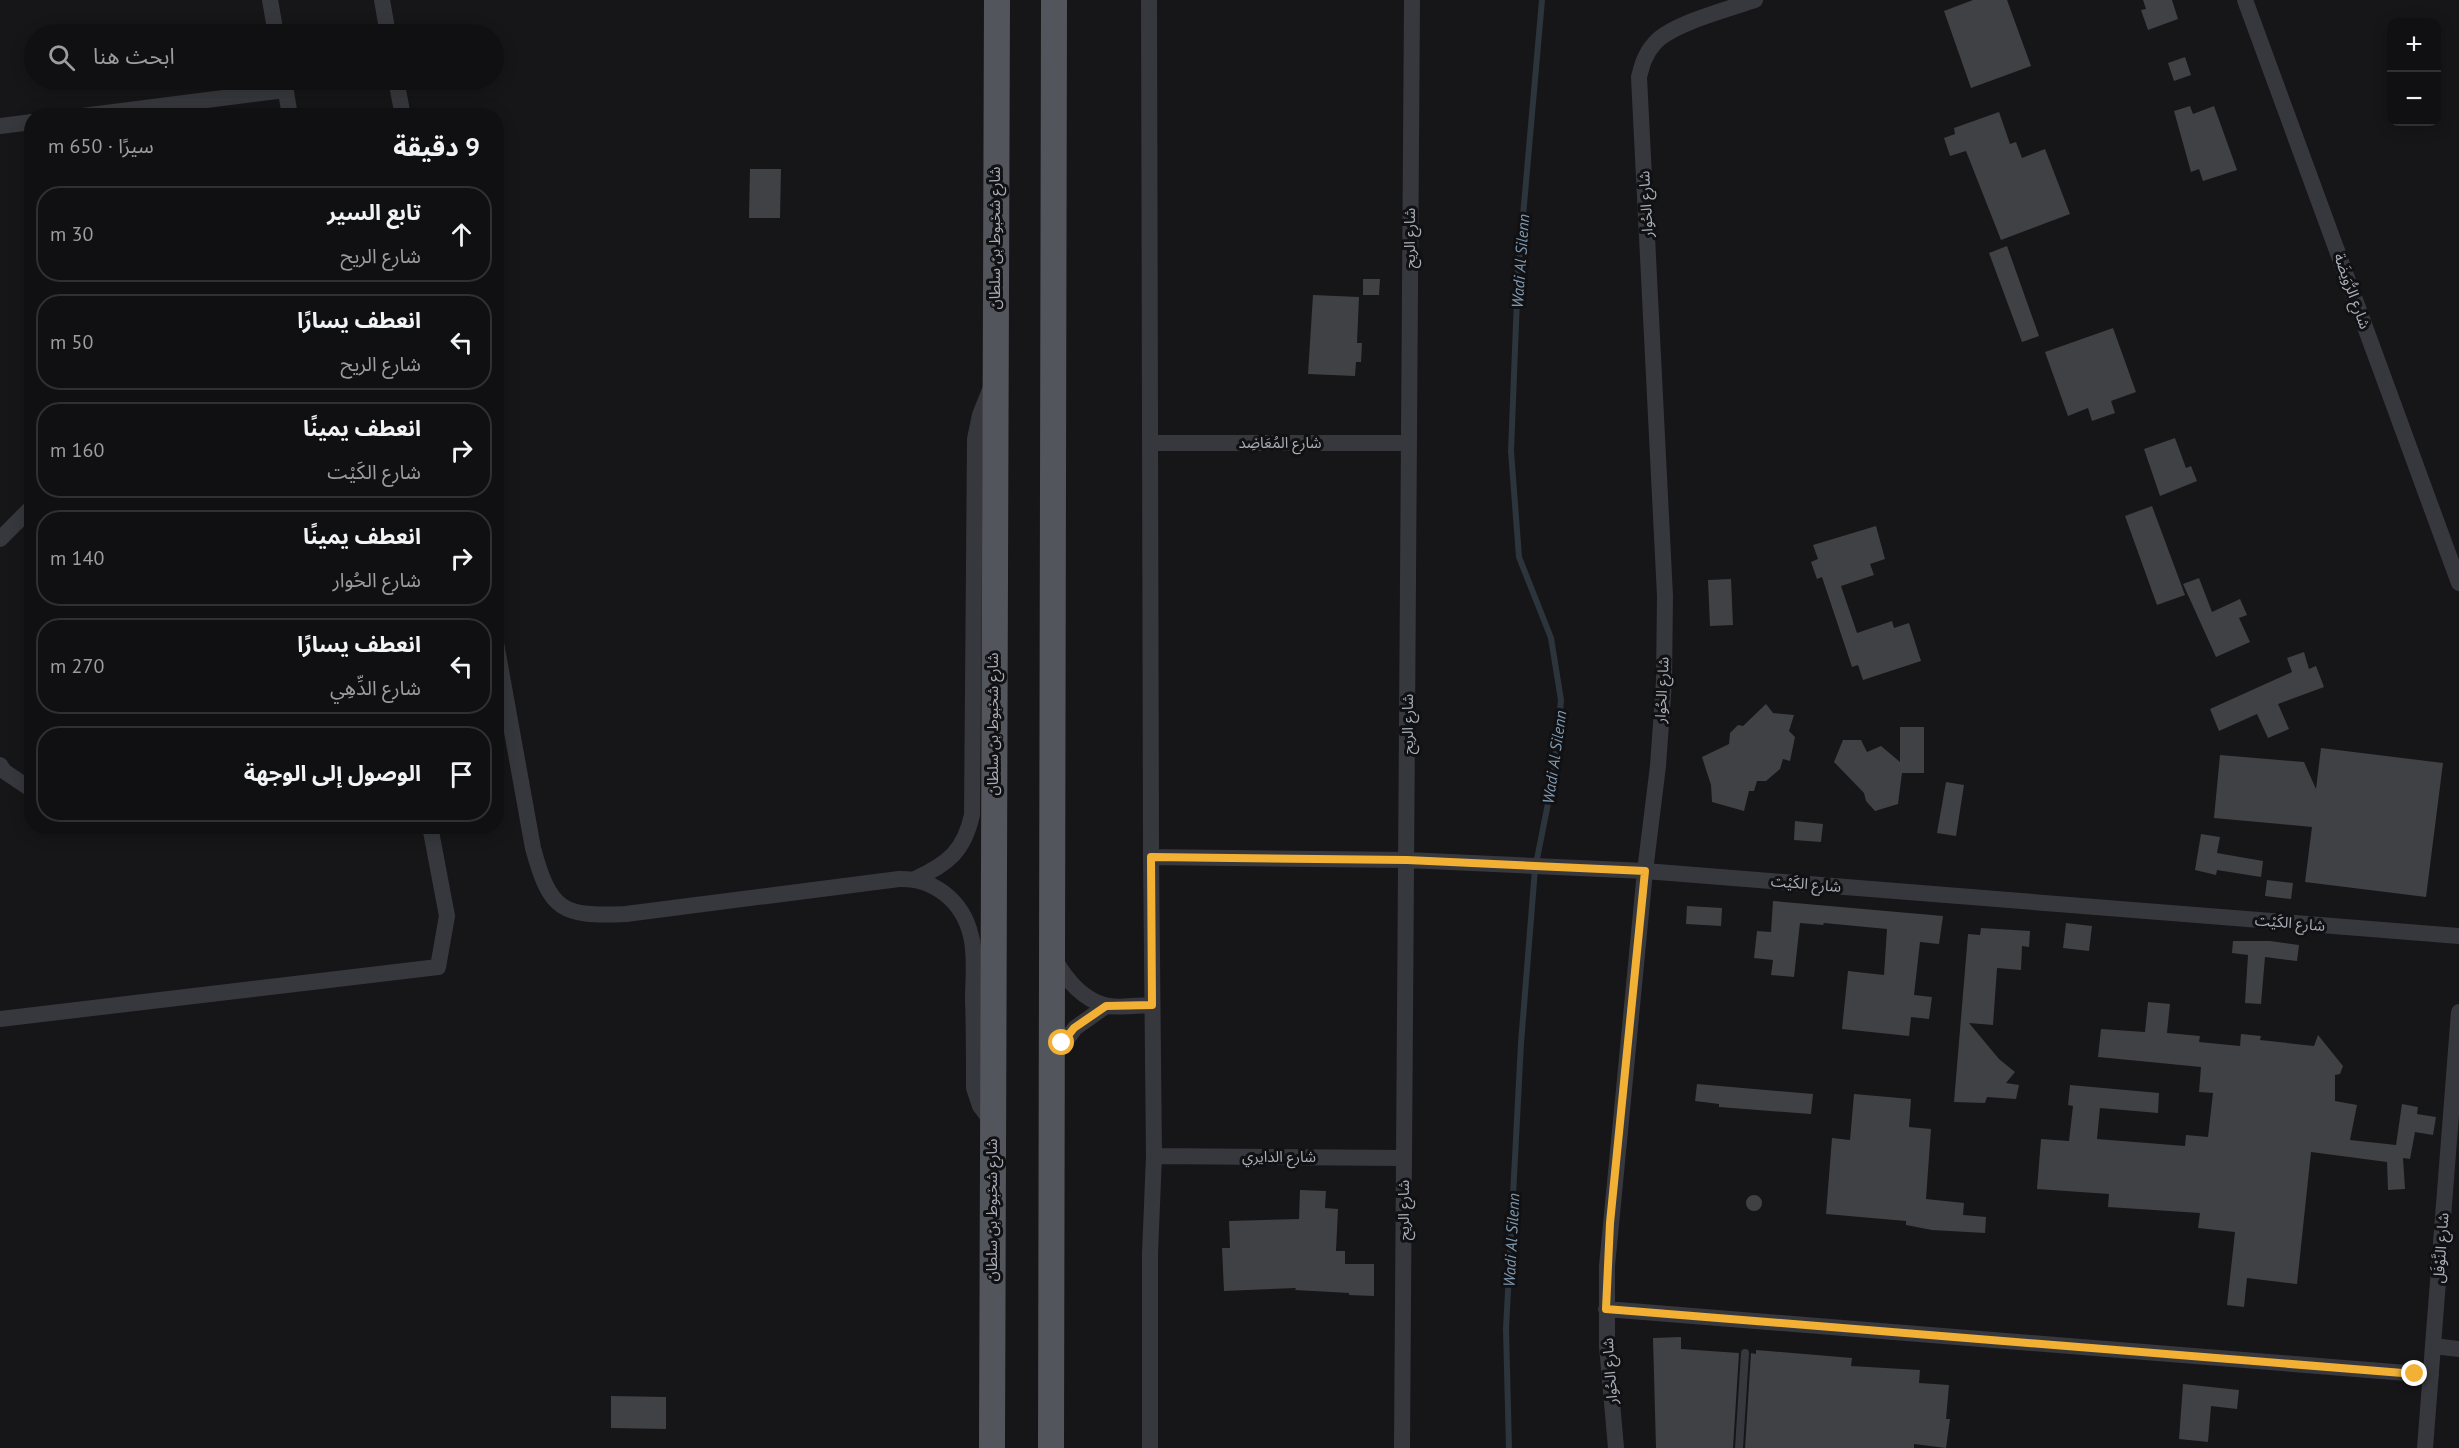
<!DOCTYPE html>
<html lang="ar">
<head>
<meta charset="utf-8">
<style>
  body { margin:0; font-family:"PT Sans","Noto Sans Arabic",sans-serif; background:#19191b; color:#f1f3f6; direction:rtl }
  .controls { position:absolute; right:18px; top:18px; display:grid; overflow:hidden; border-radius:12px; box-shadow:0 3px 15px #0003 }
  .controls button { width:54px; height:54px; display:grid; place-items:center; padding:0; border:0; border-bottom:2px solid #303032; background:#101012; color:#f1f3f6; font:30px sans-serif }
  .stop { position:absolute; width:18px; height:18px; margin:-14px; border:4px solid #f2b134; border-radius:50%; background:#fff }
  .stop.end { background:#f2b134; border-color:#fff; box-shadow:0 2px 6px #0008 }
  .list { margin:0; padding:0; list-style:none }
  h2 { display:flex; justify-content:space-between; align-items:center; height:78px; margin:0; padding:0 24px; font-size:26px }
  h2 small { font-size:20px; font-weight:400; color:#9c9d9f }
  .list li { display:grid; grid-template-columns:39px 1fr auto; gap:18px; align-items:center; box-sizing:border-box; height:96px; margin:0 12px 12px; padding:0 12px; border:2px solid #303032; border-radius:24px }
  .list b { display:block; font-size:22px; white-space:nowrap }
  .list p { margin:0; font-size:20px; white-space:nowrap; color:#9c9d9f }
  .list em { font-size:20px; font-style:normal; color:#9c9d9f }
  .icon { flex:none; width:33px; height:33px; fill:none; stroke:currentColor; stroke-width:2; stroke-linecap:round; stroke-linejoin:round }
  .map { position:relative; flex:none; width:2459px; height:1448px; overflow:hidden; direction:ltr }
  .search { position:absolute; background:#101012; box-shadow:0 3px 15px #0003; left:24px; top:24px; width:480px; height:66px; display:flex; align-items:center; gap:15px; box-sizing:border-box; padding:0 21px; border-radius:33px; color:#9c9d9f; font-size:22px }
  .panel { position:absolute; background:#101012; box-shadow:0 3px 15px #0003; left:24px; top:108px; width:480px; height:726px; border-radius:24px; direction:rtl }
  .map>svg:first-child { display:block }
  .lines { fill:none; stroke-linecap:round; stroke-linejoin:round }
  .stream { stroke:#2c353c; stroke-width:6 }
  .building { fill:#404145 }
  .service { stroke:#37383d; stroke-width:8 }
  .minor { stroke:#37383d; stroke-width:16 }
  .primary { stroke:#53555c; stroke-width:26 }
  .route { stroke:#f2b134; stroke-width:8 }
  .labels { text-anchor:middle; stroke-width:6; stroke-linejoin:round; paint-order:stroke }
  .street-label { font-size:15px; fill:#a8adb8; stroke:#111113 }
  .water-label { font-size:16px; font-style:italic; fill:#7f9bb3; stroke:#111113 }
</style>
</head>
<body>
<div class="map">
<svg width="2459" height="1448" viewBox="0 0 2459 1448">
  <rect width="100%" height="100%" fill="#161618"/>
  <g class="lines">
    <path class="stream" d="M1509,1448L1506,1329L1521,1043L1535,869L1554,773L1561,700L1551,638L1519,557L1511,451L1518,273L1542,0"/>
  </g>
  <path class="building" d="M1973,0H2007L2031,66L1971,88L1944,11Z
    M2143,0H2172L2178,19L2148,30L2141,10L2146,9Z
    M2185,57L2191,75L2174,81L2168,63Z
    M2190,106L2193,114L2214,106L2237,170L2203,181L2199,169L2191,172L2174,111Z
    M1999,112L2010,144L2016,142L2022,158L2045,149L2070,214L2001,240L1966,151L1950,156L1944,138L1955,134L1954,128Z
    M750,169H781L780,218H749Z
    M2007,246L2039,336L2022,342L1989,253Z
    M1363,279H1380L1379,295H1363Z
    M1313,295L1359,297L1357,343H1362L1361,362H1356L1355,376L1308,374Z
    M2113,328L2136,392L2111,401L2115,413L2092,421L2088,408L2068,416L2045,352Z
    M2175,438L2186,468L2191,466L2197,481L2160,496L2144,449Z
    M2152,506L2185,595L2157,605L2125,516Z
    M1876,526L1885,559L1870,564L1874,575L1841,586L1857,633L1892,621L1894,628L1909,623L1921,661L1863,680L1858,665L1852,667L1822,577L1817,579L1811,562L1818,559L1813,545Z
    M2199,578L2212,612L2240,599L2247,615L2239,618L2250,642L2216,657L2183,584Z
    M1731,579L1733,625L1710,626L1708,580Z
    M2304,652L2309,669L2316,666L2324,687L2278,704L2289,729L2268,738L2257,714L2219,731L2210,709L2292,672L2287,658Z
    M1766,704L1773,713L1794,715L1789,731L1795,737L1790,761L1783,759L1780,769L1766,781H1757L1754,791H1749L1744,811L1712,802L1711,785L1702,757L1729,744L1730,733L1738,725L1743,726Z
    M1900,727H1924V773H1902L1898,804L1875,811L1866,801L1864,793L1834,762L1843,740H1861L1867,752L1881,746L1900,762Z
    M2321,748L2443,763L2426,897L2305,882L2312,827L2214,818L2220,755L2304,762L2316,789Z
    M1946,782L1964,785L1956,836L1937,833Z
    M1795,821L1823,824L1821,842L1794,840Z
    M2201,834L2220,837L2217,853L2263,861L2261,877L2217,870L2216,875L2195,870Z
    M2267,880L2293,883L2291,899L2265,896Z
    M1773,901L1943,916L1939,944L1920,942L1914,995L1932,997L1929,1019L1911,1017L1909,1036L1842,1029L1848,971L1884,975L1887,929L1824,923L1823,925L1800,923L1794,977L1771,975L1773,960L1754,958L1757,931L1771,932Z
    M1687,906L1722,908L1721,926L1686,924Z
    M2066,923L2092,926L2089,951L2063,948Z
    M1981,928L2030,931L2029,947L2022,946L2021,970L1997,968L1993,1025L1969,1023L1999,1059L2015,1072L2006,1083L2019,1085L2016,1099L1987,1097L1985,1103L1954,1102L1968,934L1980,935Z
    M2233,941H2270L2299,945L2297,961L2265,957L2261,1004L2245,1003L2248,955L2232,953Z
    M2148,1002L2170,1004L2167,1033L2200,1036L2199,1042L2240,1046L2241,1034L2261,1036L2260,1040L2314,1046L2318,1035L2343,1066L2340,1074L2335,1075V1101L2357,1105L2350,1140L2396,1145L2402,1104L2418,1107L2417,1114L2436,1117L2433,1135L2415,1132L2410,1159L2403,1158L2405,1189L2388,1190L2387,1162L2311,1152L2297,1284L2247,1278L2244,1307L2227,1305L2235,1232L2198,1228L2200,1213L2108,1207L2109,1194L2037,1189L2041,1139L2069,1141L2073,1106L2068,1105L2070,1085L2159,1093L2158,1113L2100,1108L2097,1139L2185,1146L2186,1135L2208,1137L2213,1093L2199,1092L2201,1067L2098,1057L2101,1029L2145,1032Z
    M1697,1084L1813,1094L1811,1114L1719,1107V1104L1695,1101Z
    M1854,1094L1911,1099L1909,1127L1931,1129L1926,1199L1964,1203L1963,1215L1986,1217L1985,1233L1932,1230L1906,1225V1221L1826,1214L1832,1138L1850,1140Z
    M1300,1190L1326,1191L1325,1208L1338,1209L1336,1251H1345V1264H1374V1296L1349,1295V1293L1295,1290L1296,1288L1224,1291L1222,1248H1230L1229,1221L1299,1219Z
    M1746 1203a8 8 0 1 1 16 0a8 8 0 1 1-16 0Z
    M1681,1337V1349L1739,1353L1733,1448H1656L1653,1338Z
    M1756,1350L1852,1358L1851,1366L1920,1370L1919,1383L1949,1385L1946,1419H1950L1946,1448L1914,1444V1448H1745L1751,1353L1756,1354Z
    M2183,1384L2239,1390L2237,1409L2211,1406L2208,1442L2179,1439Z
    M611,1396L666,1397V1429L611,1428Z"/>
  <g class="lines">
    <path class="service" d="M1739,1448L1745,1353"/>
    <path class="minor" d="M270,0L276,34
      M382,0L388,34
      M1149,0L1151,857L1154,1156L1150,1253V1448
      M2245,0L2459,583
      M284,80L290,116
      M396,80L403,116
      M82,116L285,90
      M0,126L32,122
      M1151,443H1409
      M0,539L32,507
      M496,643L533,848C550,911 562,917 626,914L899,879C934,878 963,901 971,936C976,956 973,980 973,1000C974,1029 974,1059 974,1088L980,1106L992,1122
      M0,765L4,771L32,790
      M1151,857L1407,860L1645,871L2459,936
      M915,879C948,864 964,851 972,815L975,439L980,415L992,385
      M1054,958C1065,978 1081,998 1104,1005C1118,1009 1138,1005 1152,1005
      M0,1019L438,967L447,916L430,826
      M1054,1057L1075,1028L1106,1006
      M1154,1156L1404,1158
      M1606,1309L2431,1375
      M2434,1346L2459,1349
      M1402,1448L1412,0
      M1616,1448L1607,1346V1266L1645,871L1658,766L1664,681L1665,596L1639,77C1642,65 1645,54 1654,44C1670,24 1729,9 1755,0
      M2425,1448L2459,1012"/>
    <path class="primary" d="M992,1448L997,0
      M1051,1448L1054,0"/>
  </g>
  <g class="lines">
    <path class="route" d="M1062,1043L1074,1028L1106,1006L1152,1005L1151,857L1407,860L1645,871L1610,1223L1606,1309L2415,1374"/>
  </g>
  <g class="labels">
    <g class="street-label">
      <text transform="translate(1646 204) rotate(-93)" y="5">شارع الحُوار</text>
      <text transform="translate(995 238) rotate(-90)" y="5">شارع شخبوط بن سلطان</text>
      <text transform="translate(1410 238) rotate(-90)" y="5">شارع الريح</text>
      <text transform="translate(2352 291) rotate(70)" y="5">شارع الرُّوَيضَة</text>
      <text x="1280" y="448">شارع المُعَاضِد</text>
      <text transform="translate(1662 690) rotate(-87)" y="5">شارع الحُوار</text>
      <text transform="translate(993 724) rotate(-90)" y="5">شارع شخبوط بن سلطان</text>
      <text transform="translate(1408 724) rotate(-90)" y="5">شارع الريح</text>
      <text transform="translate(1806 884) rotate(5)" y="5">شارع الكَيْت</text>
      <text transform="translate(2290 923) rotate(5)" y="5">شارع الكَيْت</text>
      <text x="1279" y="1162">شارع الدايري</text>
      <text transform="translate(992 1210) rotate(-90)" y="5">شارع شخبوط بن سلطان</text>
      <text transform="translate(1404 1210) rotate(-90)" y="5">شارع الريح</text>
      <text transform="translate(2441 1248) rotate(-86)" y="5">شارع النَّوْفَل</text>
      <text transform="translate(1610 1371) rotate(-94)" y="5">شارع الحُوار</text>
    </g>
    <g class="water-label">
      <text transform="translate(1520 261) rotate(-86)" y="6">Wadi Al Silenn</text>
      <text transform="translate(1554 757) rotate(-82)" y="6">Wadi Al Silenn</text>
      <text transform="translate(1511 1240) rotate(-87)" y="6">Wadi Al Silenn</text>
    </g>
  </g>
</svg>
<div class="controls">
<button>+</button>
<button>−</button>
</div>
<div class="stop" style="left:1062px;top:1043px"></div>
<div class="stop end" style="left:2415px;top:1374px"></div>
<div class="search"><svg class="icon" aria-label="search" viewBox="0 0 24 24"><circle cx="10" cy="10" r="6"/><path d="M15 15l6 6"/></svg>ابحث هنا</div>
<section class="panel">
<h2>9 دقيقة<small>سيرًا · 650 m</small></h2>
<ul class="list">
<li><svg class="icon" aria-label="ahead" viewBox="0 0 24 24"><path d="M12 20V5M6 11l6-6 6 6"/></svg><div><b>تابع السير</b><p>شارع الريح</p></div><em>30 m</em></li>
<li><svg class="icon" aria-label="left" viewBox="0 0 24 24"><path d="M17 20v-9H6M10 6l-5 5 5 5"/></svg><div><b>انعطف يسارًا</b><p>شارع الريح</p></div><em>50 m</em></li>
<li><svg class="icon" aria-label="right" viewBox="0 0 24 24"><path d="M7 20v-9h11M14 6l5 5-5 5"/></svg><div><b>انعطف يمينًا</b><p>شارع الكَيْت</p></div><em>160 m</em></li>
<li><svg class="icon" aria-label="right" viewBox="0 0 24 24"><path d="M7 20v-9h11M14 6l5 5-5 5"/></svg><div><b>انعطف يمينًا</b><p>شارع الحُوار</p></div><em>140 m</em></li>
<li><svg class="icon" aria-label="left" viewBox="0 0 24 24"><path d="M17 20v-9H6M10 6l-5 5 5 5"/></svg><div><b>انعطف يسارًا</b><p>شارع الدِّهِي</p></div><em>270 m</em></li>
<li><svg class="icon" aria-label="arrive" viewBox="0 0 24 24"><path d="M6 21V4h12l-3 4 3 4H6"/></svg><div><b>الوصول إلى الوجهة</b></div></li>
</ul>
</section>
</div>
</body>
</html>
